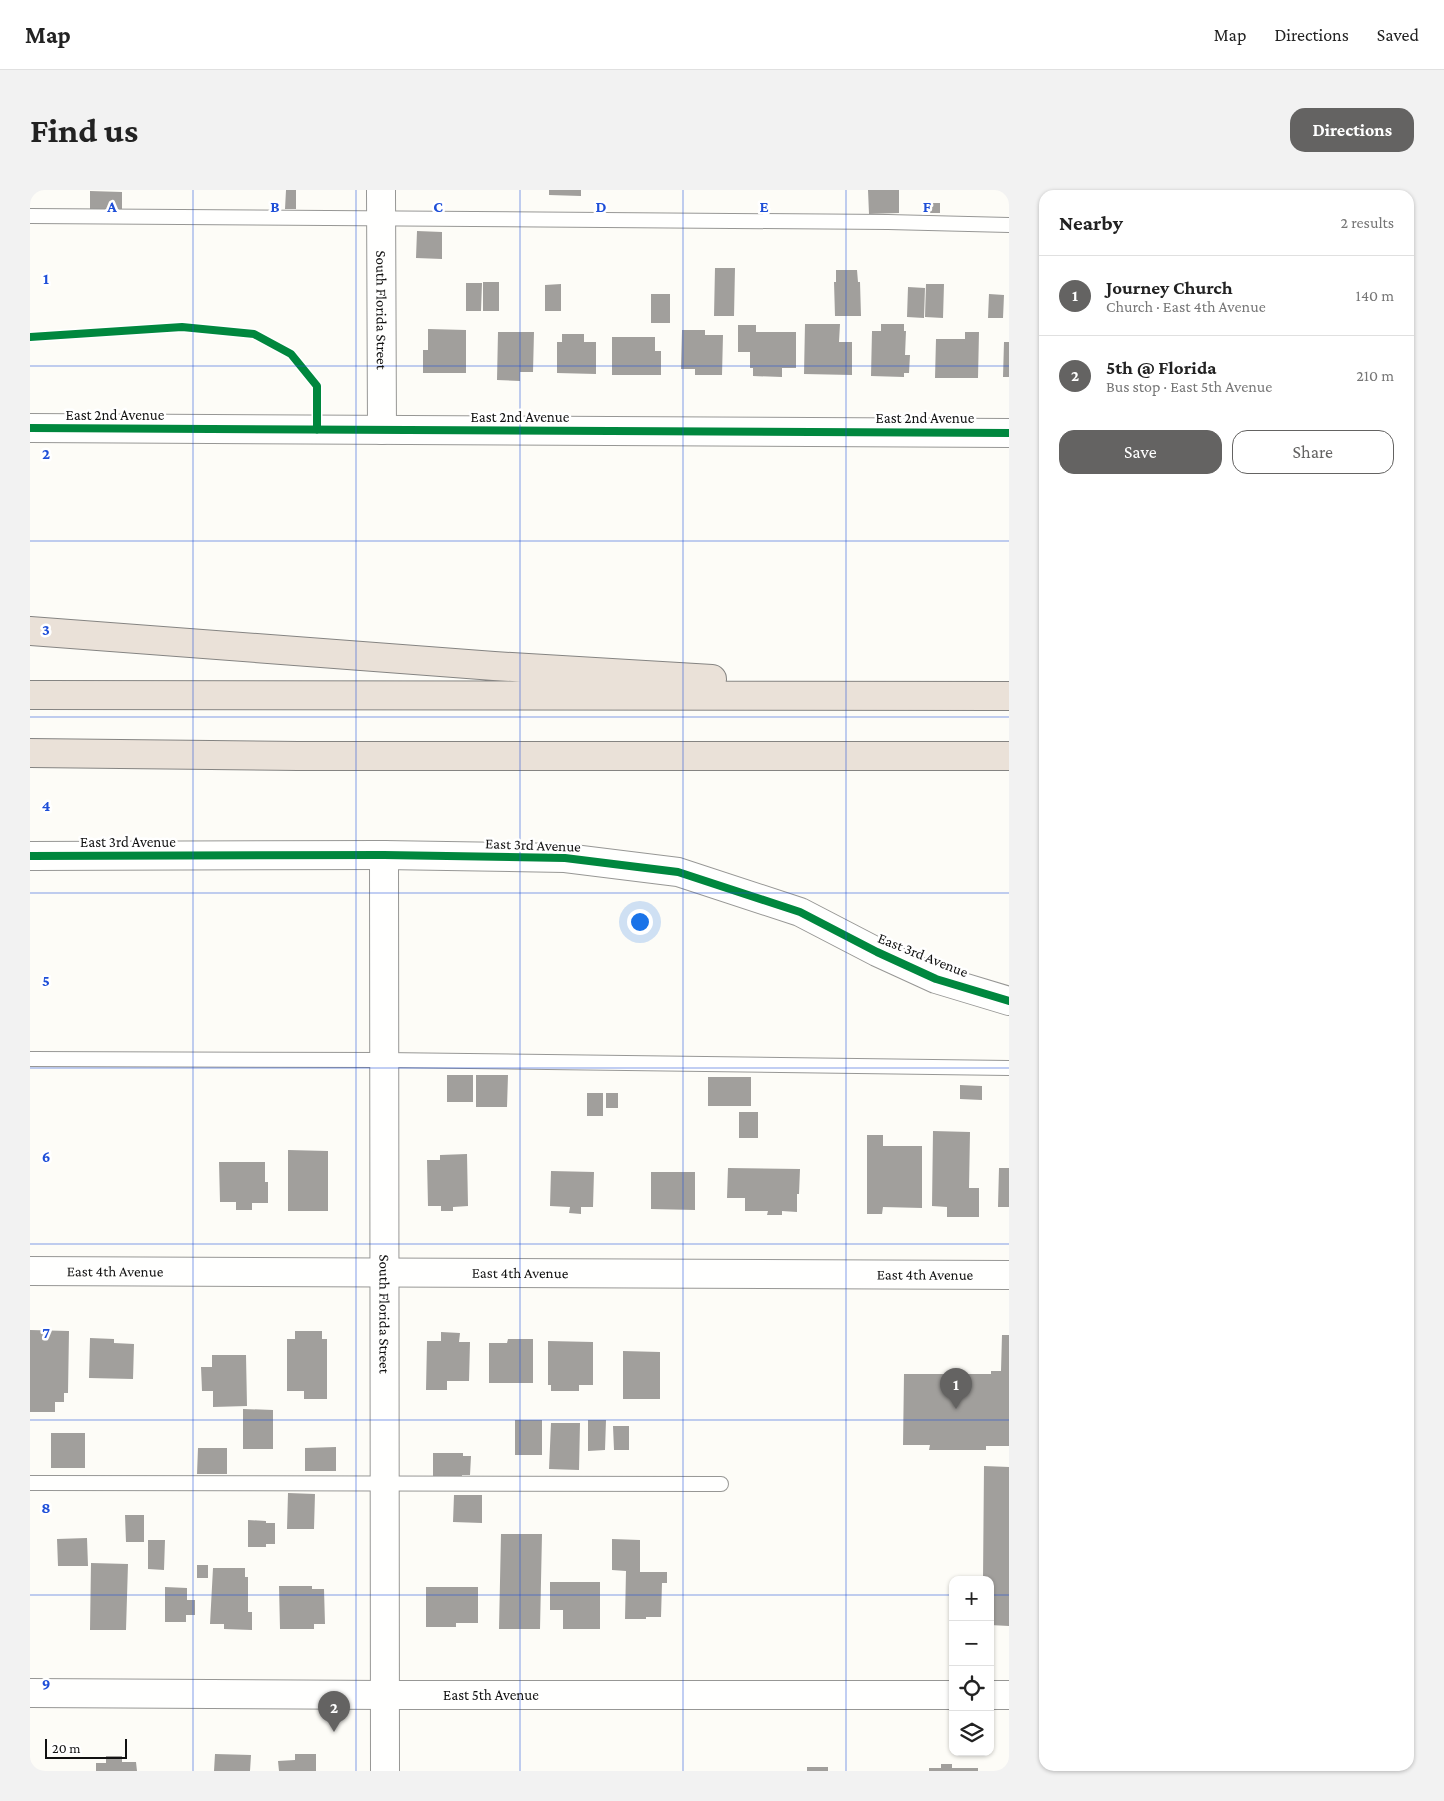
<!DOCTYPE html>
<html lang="en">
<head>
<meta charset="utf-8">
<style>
  body { margin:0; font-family:"Crimson Pro",serif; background:#f2f2f2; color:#222 }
  .controls { position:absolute; right:15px; bottom:15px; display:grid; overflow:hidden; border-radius:10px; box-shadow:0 1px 4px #0004 }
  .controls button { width:45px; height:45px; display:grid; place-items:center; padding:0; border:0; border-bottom:1px solid #e0e0e0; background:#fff; color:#222; font:25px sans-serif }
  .scale { position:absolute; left:15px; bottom:12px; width:82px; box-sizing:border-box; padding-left:5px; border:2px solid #111; border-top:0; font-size:14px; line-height:18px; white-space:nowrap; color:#111; -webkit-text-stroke:4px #fff; paint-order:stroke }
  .you { position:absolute; left:609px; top:731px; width:18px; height:18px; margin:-12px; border:4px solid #fff; border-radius:50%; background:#1a73e8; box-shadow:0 0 0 8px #1a73e833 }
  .badge { display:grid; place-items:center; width:32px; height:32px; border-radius:50%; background:#646362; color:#fff; font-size:16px; font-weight:700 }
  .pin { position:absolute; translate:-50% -41px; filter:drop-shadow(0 1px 2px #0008) }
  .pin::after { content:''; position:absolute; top:26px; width:18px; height:15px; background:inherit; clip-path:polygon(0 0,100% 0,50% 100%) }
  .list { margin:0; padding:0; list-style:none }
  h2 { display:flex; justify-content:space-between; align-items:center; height:65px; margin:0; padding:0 20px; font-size:21px }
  h2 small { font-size:16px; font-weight:400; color:#767676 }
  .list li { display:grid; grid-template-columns:32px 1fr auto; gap:15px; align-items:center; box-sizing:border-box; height:80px; padding:0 20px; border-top:1px solid #e0e0e0 }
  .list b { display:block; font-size:19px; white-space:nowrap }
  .list p { margin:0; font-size:16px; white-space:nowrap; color:#767676 }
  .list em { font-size:16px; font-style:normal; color:#767676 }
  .actions { display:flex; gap:10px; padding:15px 20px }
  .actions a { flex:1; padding:11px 0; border:1px solid #646362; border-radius:15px; text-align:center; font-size:18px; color:#646362 }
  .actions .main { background:#646362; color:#fff }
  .icon { flex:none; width:28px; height:28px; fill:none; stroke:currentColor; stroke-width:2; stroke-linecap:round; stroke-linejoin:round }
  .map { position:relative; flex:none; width:979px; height:1581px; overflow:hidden; border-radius:15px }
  header { display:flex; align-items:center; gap:30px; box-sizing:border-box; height:70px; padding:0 25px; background:#fff; border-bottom:1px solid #e0e0e0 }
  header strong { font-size:24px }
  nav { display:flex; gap:28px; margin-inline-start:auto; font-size:18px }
  .intro { display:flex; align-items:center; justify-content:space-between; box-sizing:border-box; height:120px; padding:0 30px }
  h1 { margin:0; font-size:35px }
  .button { padding:12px 22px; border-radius:15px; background:#646362; color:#fff; font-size:18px; font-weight:700 }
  main { display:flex; gap:30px; padding:0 30px }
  aside { flex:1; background:#fff; border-radius:15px; box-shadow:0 1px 4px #0004 }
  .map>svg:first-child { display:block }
  .building { fill:#a19f9c }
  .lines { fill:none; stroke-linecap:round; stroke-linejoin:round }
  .service-casing { stroke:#979795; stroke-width:16 }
  .minor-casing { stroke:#979795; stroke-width:30 }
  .tertiary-casing { stroke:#979795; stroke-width:30 }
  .motorway-casing { stroke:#858482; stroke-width:30 }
  .service { stroke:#fffffe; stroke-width:14 }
  .minor { stroke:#fffffe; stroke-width:28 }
  .tertiary { stroke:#fffffe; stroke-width:28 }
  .motorway { stroke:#eae1d8; stroke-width:28 }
  .cycleway-casing { stroke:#fff; stroke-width:11 }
  .cycleway { stroke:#00873e; stroke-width:8 }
  .grid { fill:none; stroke:#1d4ed8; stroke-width:1; stroke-opacity:0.55 }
  .labels { text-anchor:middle; stroke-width:5; stroke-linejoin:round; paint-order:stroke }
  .street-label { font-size:15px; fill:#111; stroke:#fff }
  .grid-label { font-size:16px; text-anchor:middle; font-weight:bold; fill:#1d4ed8; stroke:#fff; stroke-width:5; stroke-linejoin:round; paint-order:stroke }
</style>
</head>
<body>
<header>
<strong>Map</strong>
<nav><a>Map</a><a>Directions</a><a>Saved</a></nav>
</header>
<div class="intro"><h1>Find us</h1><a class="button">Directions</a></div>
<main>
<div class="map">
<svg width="979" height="1581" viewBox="0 0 979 1581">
  <rect width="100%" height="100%" fill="#fdfcf7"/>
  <path class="building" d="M256,0H266V19H255Z
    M519,0H551V6L519,5Z
    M838,0H869V23L839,24Z
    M60,1L92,2V20H60Z
    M897,13H910V23H897Z
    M387,41L412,42V69L386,68Z
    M685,78H705L704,126H684Z
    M806,80H827L828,92H830L831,126H805L804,92H806Z
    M453,92H469V121H453Z
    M436,93H452L451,121H436Z
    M531,94V121H515V95Z
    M896,94H914L913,128L895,127Z
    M878,97L895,98L894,128L877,127Z
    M621,104H640V133H621Z
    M959,104L974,105L973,128H958Z
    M775,134H810L809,152H822V185L774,184Z
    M851,134H874V141H876L875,165H880L879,183H874V187L841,186L842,141H851Z
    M708,135H726V142H766V178H752V187L723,186V178H720V162H708Z
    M398,139L436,140V183H393V160H398Z
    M652,140H675V145H693L692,185H665V179H651Z
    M468,142H504L503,182H490V191L467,190Z
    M935,142H949L948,188H905L906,149H935Z
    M532,144H554V152H566V184L527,183V152H532Z
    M582,147H625V161H631V185H582Z
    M974,152H979V187H973Z
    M417,885H443V912H417Z
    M446,885H478L477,917H446Z
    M678,887H721V916H678Z
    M930,895L952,896V910L930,909Z
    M557,903H573V926H557Z
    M576,903H588V918H576Z
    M709,922H728V948H709Z
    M903,941L940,942L939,998H949V1027H917V1017L902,1016Z
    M837,945H853V956H892V1018L853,1017L852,1024H837Z
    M258,960L298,961V1021H258Z
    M437,964L438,1016L423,1017V1021H411V1016H398L397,970H410V965Z
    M189,972H235V992H238V1013H222V1020H206V1012H190Z
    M698,978L770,979L769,1004H767V1022L752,1021V1025H737L738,1021H715V1008H697Z
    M969,978H979V1017H968Z
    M521,981L564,982L563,1017H551V1024L539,1023L540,1017L520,1016Z
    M621,982H665V1020L621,1019Z
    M0,1140L39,1141L38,1203H34V1212H25V1222H0Z
    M265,1141H292V1149H297V1209H274V1201H257V1149H265Z
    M411,1142L430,1143L429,1152H440L439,1191H417V1200H396L397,1151H411Z
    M972,1145H979V1256H956V1260H899L900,1255H873L874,1184H961V1181H971Z
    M60,1148L84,1149V1153L104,1154L103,1189L59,1188Z
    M478,1149H503V1193H459V1153H477Z
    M518,1151L563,1152V1195H549V1201H521V1195H518Z
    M593,1161L630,1162V1209H593Z
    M182,1165H216L217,1216L183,1217V1201H172L171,1177H182Z
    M213,1219L243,1220V1259H213Z
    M485,1230H512V1265H485Z
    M558,1230H576L575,1260L558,1261Z
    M521,1233H550L549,1280L519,1279Z
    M583,1236H599V1260H584Z
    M21,1243H55V1278H21Z
    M306,1257V1281H275V1258Z
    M168,1258H197V1284H167Z
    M403,1263H433V1266H441L440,1285H432V1287L403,1286Z
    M954,1276L979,1277V1436L960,1435V1390H953Z
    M258,1303L285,1304L284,1339H257Z
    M424,1305H452V1333L423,1332Z
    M95,1325H114V1352H96Z
    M218,1330L236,1331V1333H245V1354H236V1357H218Z
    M471,1344H512L510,1439H469Z
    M57,1348L58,1376H28L27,1349Z
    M582,1349L610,1350V1382H637V1393H632L631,1427H616V1429H595L596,1381L582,1380Z
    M118,1350H135L134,1380L118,1379Z
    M61,1373L98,1374L96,1440H60Z
    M167,1375H178V1388H167Z
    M183,1378H215V1387H218V1422H222V1440L194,1439V1434H180Z
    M520,1392H570V1439H533V1420H520Z
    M249,1396H282V1399H294L295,1434H284V1439H250Z
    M135,1397L157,1398V1410H165V1425H156V1432H135Z
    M396,1397H448V1433H426V1437H396Z
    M185,1564L221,1565L220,1581H184Z
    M265,1564H286V1581H249L248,1571L265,1570Z
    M76,1566H92V1572H106L107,1581H66V1573H76Z
    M911,1574H922V1578H948V1581H899V1578H911Z
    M777,1577H798V1581H777Z"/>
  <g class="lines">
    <defs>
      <path id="service" d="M0,26L858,32L979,35
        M0,869L354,870L979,878
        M0,1293L691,1294"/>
      <g id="minor">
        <path id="s1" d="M351,0L352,240"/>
        <path id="s2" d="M354,665L355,1581"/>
        <path id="s3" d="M0,1081L979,1085"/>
        <path id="s4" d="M0,1503L355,1505H923"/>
        <path d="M960,1505H979"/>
      </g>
      <path id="tertiary" d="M0,238L979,243
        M0,666L354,665L535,668L648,682L770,722L847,762L906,789L979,811"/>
      <path id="motorway" d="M0,441L464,476L682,489
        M0,505L979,506
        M0,563L268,566H979"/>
    </defs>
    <use href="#service" class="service-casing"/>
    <use href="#minor" class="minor-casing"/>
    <use href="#tertiary" class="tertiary-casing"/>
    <use href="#motorway" class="motorway-casing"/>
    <use href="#service" class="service"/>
    <use href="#minor" class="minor"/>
    <use href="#tertiary" class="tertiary"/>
    <use href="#motorway" class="motorway"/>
    <defs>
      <path id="cycleway" d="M0,147L152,137L224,144L261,164L287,196V240
        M0,238L979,243
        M0,666L354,665L535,668L648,682L770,722L847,762L906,789L979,811"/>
    </defs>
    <use href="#cycleway" class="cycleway-casing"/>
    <use href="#cycleway" class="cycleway"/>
  </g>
  <path class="grid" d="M163,0V1581M326,0V1581M490,0V1581M653,0V1581M816,0V1581M0,176H979M0,351H979M0,527H979M0,703H979M0,878H979M0,1054H979M0,1230H979M0,1405H923M960,1405H979"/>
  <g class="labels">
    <g class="street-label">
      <text dy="5" stroke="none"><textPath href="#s1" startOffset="120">South Florida Street</textPath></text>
      <text x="85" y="230">East 2nd Avenue</text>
      <text x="490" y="232">East 2nd Avenue</text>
      <text x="895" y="233">East 2nd Avenue</text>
      <text x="98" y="657">East 3rd Avenue</text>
      <text transform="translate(503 655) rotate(2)" y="5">East 3rd Avenue</text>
      <text transform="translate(893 765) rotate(22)" y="5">East 3rd Avenue</text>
      <text dy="5" stroke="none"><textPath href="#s3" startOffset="85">East 4th Avenue</textPath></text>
      <text dy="5" stroke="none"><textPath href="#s3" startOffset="490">East 4th Avenue</textPath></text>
      <text dy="5" stroke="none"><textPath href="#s3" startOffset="895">East 4th Avenue</textPath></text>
      <text dy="5" stroke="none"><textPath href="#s2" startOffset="459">South Florida Street</textPath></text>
      <text dy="5" stroke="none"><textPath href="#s4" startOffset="461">East 5th Avenue</textPath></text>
    </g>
  </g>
  <g class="grid-label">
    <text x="82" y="22">A</text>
    <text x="245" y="22">B</text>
    <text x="408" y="22">C</text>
    <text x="571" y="22">D</text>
    <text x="734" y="22">E</text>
    <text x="897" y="22">F</text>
    <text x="16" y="94">1</text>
    <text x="16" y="269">2</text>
    <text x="16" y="445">3</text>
    <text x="16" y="621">4</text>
    <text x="16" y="796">5</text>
    <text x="16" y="972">6</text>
    <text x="16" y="1148">7</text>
    <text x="16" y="1323">8</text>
    <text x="16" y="1499">9</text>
  </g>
</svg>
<div class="controls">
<button>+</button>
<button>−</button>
<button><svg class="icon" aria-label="locate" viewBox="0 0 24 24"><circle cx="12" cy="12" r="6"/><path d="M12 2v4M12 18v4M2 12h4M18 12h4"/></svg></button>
<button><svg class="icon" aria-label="layers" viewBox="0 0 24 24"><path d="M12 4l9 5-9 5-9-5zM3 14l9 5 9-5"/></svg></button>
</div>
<div class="scale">20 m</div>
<div class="you"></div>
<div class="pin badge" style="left:926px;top:1219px">1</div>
<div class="pin badge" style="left:304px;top:1542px">2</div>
</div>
<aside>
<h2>Nearby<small>2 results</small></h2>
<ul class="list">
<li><span class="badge">1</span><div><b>Journey Church</b><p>Church · East 4th Avenue</p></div><em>140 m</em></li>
<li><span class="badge">2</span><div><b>5th @ Florida</b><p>Bus stop · East 5th Avenue</p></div><em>210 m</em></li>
</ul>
<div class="actions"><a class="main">Save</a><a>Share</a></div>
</aside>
</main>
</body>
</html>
